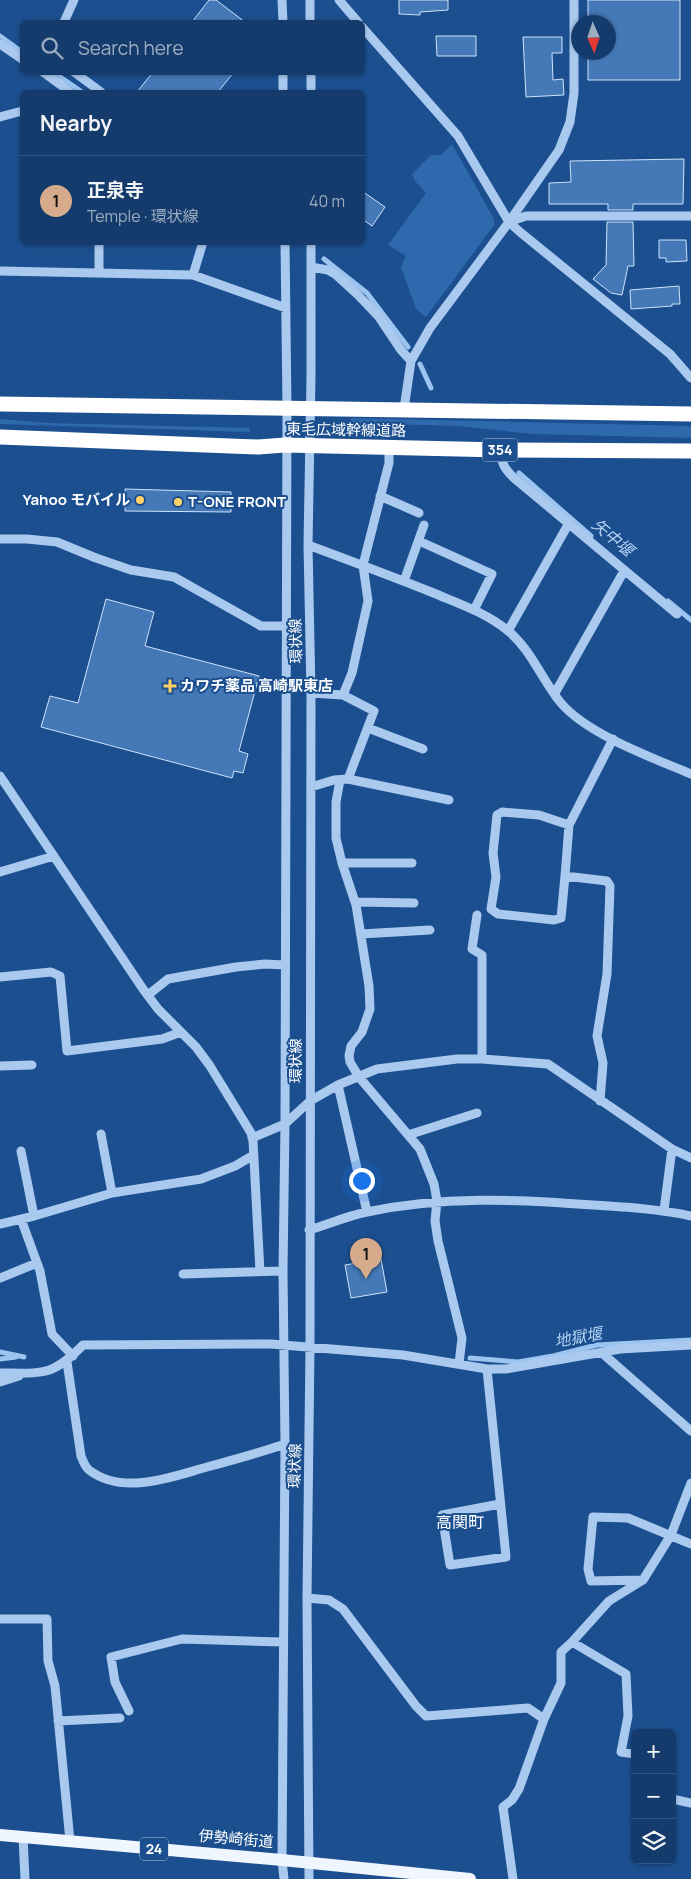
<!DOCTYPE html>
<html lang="en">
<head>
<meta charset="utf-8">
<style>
  body { margin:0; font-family:Manrope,"Noto Sans JP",sans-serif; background:#1d4271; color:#f1f3f6 }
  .controls { position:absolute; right:15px; bottom:15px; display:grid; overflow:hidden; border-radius:8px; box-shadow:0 1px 4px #0004 }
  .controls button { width:45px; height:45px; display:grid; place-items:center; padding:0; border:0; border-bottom:1px solid #33557e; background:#143b6b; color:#f1f3f6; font:25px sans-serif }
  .compass { position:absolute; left:571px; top:15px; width:45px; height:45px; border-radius:50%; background:#143b6b; box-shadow:0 1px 4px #0004; rotate:177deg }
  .you { position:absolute; left:361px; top:1180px; width:18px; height:18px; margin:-12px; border:4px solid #fff; border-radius:50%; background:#1a73e8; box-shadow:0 0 0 8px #1a73e833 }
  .badge { display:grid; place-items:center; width:32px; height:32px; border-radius:50%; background:#d6ab8b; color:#111; font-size:16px; font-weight:700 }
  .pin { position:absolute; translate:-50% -41px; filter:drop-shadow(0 1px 2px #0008) }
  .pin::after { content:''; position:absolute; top:26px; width:18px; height:15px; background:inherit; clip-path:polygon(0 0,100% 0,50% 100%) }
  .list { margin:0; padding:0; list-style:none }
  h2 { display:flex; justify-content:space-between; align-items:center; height:65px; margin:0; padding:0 20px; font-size:21px }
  h2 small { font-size:16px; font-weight:400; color:#9dadc1 }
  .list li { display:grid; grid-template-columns:32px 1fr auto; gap:15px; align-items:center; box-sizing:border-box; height:90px; padding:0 20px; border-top:1px solid #33557e }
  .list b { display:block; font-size:19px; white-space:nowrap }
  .list p { margin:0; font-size:16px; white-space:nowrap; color:#9dadc1 }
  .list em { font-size:16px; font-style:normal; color:#9dadc1 }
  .icon { flex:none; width:28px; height:28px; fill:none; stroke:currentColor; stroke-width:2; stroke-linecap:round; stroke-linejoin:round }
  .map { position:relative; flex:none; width:691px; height:1879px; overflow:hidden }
  .search { position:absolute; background:#143b6b; box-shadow:0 1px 4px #0004; left:20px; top:20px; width:345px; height:55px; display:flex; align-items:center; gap:12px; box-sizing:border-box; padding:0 18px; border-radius:8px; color:#9dadc1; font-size:19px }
  .panel { position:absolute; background:#143b6b; box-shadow:0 1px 4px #0004; left:20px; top:90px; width:345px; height:155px; border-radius:8px }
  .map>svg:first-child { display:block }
  .green { fill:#2e69ad }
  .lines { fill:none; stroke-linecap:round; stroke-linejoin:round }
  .stream { stroke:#9cc4f0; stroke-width:5 }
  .building { fill:#4478b7; stroke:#cfe3fa }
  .minor { stroke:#a9c9ee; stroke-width:9 }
  .major { stroke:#f0f6ff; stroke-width:12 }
  .highway { stroke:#fff; stroke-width:15 }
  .poi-dot { fill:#ffd166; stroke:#1b4f8f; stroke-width:2 }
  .labels { text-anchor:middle; stroke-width:4; stroke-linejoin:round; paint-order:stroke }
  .shield { fill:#1b4f8f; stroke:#bbcadd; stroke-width:1 }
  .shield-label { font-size:14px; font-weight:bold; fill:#fff }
  .street-label { font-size:15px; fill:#fff; stroke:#1b4f8f }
  .poi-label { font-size:15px; font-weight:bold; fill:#fff; stroke:#1b4f8f; text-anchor:start }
  .water-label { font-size:16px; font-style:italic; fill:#b5d3f5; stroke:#1b4f8f }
  .neighbourhood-label { font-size:16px; fill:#fff; stroke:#1b4f8f }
</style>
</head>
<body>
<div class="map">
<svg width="691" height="1879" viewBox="0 0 691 1879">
  <rect width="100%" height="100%" fill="#1b4f8f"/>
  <path class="green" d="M452,144L494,219V225L426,317L416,309L401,267L406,256L388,245L426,193L415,181L412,174L431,155H441Z
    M351,418L691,426V438L532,434L458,426L351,423Z
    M0,419L47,423L250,428V432L0,424Z"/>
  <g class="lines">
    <path class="stream" d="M0,36L22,52
      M53,72L82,92
      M324,259L367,293L408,347
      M420,364L431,388
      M519,473L591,536
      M668,601L691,620
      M0,1352L24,1357
      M470,1358L518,1362L553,1356L597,1345L691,1340
      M0,1359L16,1357"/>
  </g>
  <path class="building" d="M209,0H216L245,22H192Z
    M399,0H448V10L420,12V15L399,14Z
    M588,0H680V80H588V52H608V22H588Z
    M436,36H476V56H437Z
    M523,37H562V53H552L553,80L563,79L564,95L526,97Z
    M153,72H234L218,92H137Z
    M684,159L683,204H633V210H608V204H549V183L571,182L570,161Z
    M362,191L385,207L372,226L362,219Z
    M607,222H633L634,266H628L622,295L611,293L593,279L606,265Z
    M659,240H686L687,261L666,262V258H659Z
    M679,286L680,304H672V306L631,309L630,290Z
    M125,489L231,492V512L125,511Z
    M106,599L154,612L145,646L259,676L239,751L248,754L243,773L234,771L232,778L41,727L50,696L78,703Z
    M381,1259L387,1292L351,1298L345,1265Z"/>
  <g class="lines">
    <path class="minor" d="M282,0L283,22
      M310,0V22
      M339,0L358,22
      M64,22L74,0
      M362,27L458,136L509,222L520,232L670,354L691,378
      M0,44L22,59
      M43,72L70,92
      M74,72L101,92
      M283,72V92
      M311,72V92
      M0,117L22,111
      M509,222L526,216H691
      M99,242V272
      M311,267L328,270L335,274L358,295L379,317L401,350L411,361
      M0,271L193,275L286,308
      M193,275L203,242
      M404,409L411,361L430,328L509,222L559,150L570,122L574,93V0
      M501,450C501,464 505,469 514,478L677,614
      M380,496L419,513
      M0,539H27L57,542L96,558L131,570L174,577L261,626H286
      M419,541L492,574L474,610
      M308,545C351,561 394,577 436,594C460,604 486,613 507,630C531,649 542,680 561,703C587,734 653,758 691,774
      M404,581L424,525
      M508,631L569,523
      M311,693L343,695
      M555,693L624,571
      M368,728L423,749
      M0,776L143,989L158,1009L196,1047L210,1066L251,1133L253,1141L260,1272
      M348,779L374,711L343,695L352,673L368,601L363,565L389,463V449
      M340,780L336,802V838L342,863L356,905L369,986L370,1009L362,1032L351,1046L349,1056L350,1062L359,1077L420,1149L434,1184L437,1201L435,1221L438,1241L462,1338L459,1364
      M311,787L334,780L348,779L449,800
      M342,863H412
      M0,872L54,856
      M565,876L561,918L554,920L498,914L491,909L496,877L493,853L497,815L502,812L539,815L569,825
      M356,902L414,903
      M477,915L472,949L482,955V1059
      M361,934L430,930
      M0,977L51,972L60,976L67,1051L162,1039L181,1032
      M148,995L168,979L236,967L265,964L285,965
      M0,1066L32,1065
      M338,1085L367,1212
      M600,1101L603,1063L597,1036L607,974L610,886L607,881L565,876L569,825L613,739
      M101,1134L112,1193
      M408,1135L477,1113
      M252,1138L285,1124L310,1101L338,1085L377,1069L457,1059H482L548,1064L672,1149L691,1158
      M21,1151L34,1216
      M664,1210L672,1149
      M21,1219L40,1271L52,1334L73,1356
      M0,1224L34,1216L112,1193L201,1179L235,1166L254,1155
      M309,1230C329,1224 347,1216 367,1212C442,1196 517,1199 593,1205C626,1207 659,1209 691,1216
      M183,1274L283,1271
      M0,1278L37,1263
      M601,1352L691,1431
      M67,1362L81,1456C83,1461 85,1467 89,1470C123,1496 171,1477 207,1467C233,1460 259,1453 285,1444
      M487,1369L506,1557L450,1565L442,1515L500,1504
      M0,1373C42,1373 52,1377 83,1345L271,1344L403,1355L487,1369H506L620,1349L691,1345
      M0,1382L19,1376
      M642,1580L591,1581L588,1569L593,1517L628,1518L691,1544
      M307,1598L329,1600L343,1609L416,1706L426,1716L528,1708L544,1719
      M0,1619H47L48,1661L55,1686L70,1841
      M572,1642L626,1674L628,1716L621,1752L635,1754
      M129,1711L115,1682L111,1657L182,1639L283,1642
      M58,1721L120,1718
      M672,1799L691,1803
      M23,1837L25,1879
      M284,1879L282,1860L285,1444L283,1271L285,1124L287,407L285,242
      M309,1879L307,1598L310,1347L311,693L308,545L311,377V242
      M513,1879L503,1807L512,1800L519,1789L544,1719L561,1683V1652L572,1642L609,1601L643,1580L671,1535L691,1483"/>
    <path class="major" d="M0,1835L282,1860L470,1879"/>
    <path class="highway" d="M0,404L691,414
      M0,437L258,447L285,445L501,450L691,451"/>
  </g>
  <g class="poi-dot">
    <circle cx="140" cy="500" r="5"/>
    <circle cx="178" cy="502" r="5"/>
    <path d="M167.5 678.5h5v5h5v5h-5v5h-5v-5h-5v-5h5z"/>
  </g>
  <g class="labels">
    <g class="shield">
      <rect x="482.5" y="438.5" width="35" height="23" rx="4"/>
      <rect x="140" y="1837.5" width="28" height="23" rx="4"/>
    </g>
    <g class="shield-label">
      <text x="500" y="455">354</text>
      <text x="154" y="1854">24</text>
    </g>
    <g class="street-label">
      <text transform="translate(346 430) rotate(1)" y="5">東毛広域幹線道路</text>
      <text transform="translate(296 641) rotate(-91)" y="5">環状線</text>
      <text transform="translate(296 1061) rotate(-90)" y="5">環状線</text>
      <text transform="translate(295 1466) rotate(-89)" y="5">環状線</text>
      <text transform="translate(236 1839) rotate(5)" y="5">伊勢崎街道</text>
    </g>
    <g class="poi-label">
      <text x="130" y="505" text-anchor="end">Yahoo モバイル</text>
      <text x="188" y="507">T-ONE FRONT</text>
      <text x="180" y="691">カワチ薬品 高崎駅東店</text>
    </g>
    <g class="water-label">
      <text transform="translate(613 537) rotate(40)" y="6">矢中堰</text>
      <text transform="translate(578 1337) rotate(-10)" y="6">地獄堰</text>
    </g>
    <g class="neighbourhood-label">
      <text x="460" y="1528">高関町</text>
    </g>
  </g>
</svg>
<div class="controls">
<button>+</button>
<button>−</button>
<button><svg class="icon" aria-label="layers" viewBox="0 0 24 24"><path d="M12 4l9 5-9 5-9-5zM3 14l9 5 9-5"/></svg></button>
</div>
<svg class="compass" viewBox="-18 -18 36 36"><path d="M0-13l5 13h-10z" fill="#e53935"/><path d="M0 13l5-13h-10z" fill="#9dadc1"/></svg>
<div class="you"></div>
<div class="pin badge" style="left:366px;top:1279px">1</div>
<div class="search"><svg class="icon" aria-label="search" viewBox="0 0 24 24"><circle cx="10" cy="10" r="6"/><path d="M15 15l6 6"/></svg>Search here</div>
<section class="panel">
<h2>Nearby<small></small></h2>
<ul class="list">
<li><span class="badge">1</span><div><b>正泉寺</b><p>Temple · 環状線</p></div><em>40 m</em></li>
</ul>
</section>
</div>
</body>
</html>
